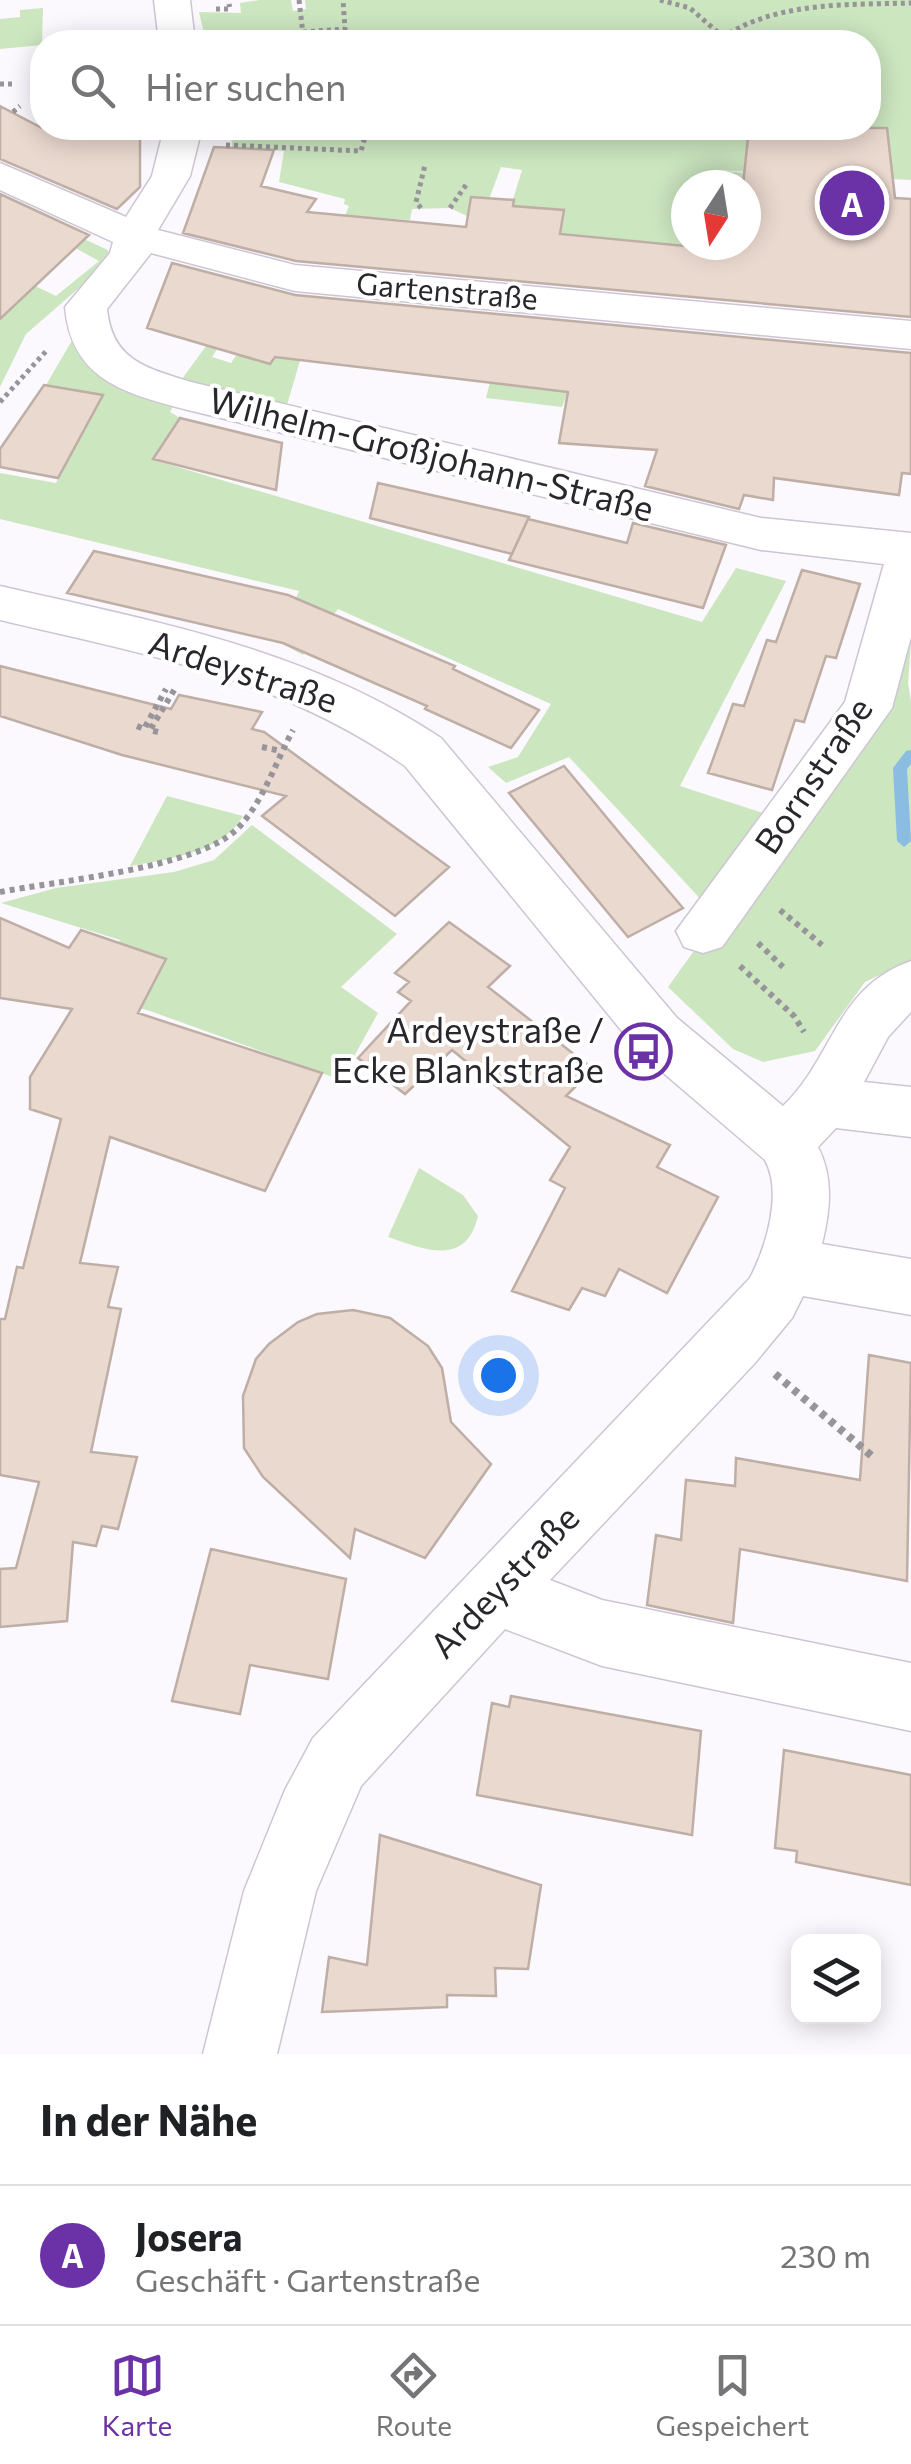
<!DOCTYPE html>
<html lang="de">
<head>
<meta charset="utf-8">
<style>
  body { margin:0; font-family:Commissioner,sans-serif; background:#f2f2f2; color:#202124 }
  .controls { position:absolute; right:30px; bottom:30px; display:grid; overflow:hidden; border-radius:20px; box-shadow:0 5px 25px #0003 }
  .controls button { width:90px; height:90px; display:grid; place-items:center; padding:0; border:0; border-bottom:2px solid #e0e0e0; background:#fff; color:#202124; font:50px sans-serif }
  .compass { position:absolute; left:671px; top:170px; width:90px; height:90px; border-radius:50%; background:#fff; box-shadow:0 5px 25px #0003; rotate:192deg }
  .you { position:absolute; left:498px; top:1375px; width:35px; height:35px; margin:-25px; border:8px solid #fff; border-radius:50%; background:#1a73e8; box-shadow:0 0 0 15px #1a73e833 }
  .badge { display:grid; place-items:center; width:65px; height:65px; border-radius:50%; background:#6b32a8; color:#fff; font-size:32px; font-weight:700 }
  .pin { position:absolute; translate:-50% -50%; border:5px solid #fff; box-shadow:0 2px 10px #0006 }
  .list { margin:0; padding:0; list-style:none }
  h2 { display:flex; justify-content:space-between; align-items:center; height:130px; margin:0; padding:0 40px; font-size:42px }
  h2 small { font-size:32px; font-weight:400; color:#757577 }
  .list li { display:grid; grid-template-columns:65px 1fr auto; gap:30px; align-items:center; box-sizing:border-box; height:140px; padding:0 40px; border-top:2px solid #e0e0e0 }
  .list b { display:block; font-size:38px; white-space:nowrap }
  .list p { margin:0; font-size:32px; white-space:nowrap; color:#757577 }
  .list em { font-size:32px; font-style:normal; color:#757577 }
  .icon { flex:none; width:55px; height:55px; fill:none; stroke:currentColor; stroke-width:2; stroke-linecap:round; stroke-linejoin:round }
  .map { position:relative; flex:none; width:911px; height:2054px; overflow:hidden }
  .search { position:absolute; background:#fff; box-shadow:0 5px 25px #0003; left:30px; right:30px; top:30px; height:110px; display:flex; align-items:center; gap:25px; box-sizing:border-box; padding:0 35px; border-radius:40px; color:#757577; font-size:38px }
  .sheet { height:270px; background:#fff }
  nav { display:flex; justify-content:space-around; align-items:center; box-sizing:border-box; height:140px; border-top:2px solid #e0e0e0; background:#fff; font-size:28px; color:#757577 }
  nav a { display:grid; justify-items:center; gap:5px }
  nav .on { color:#6b32a8 }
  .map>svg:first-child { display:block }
  .green { fill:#cce6c0 }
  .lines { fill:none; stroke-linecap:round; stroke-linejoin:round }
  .stream { fill:#8bbce2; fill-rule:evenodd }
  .building { fill:#ead9cf; stroke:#beaea5; stroke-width:2.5 }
  .minor-casing { stroke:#cdc5d4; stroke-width:3 }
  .path-far2 { stroke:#97949a; stroke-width:5; stroke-dasharray:4 4; stroke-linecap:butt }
  .path-far1 { stroke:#97949a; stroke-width:6; stroke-dasharray:5 5; stroke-linecap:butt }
  .path { stroke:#97949a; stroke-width:8; stroke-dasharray:6 6; stroke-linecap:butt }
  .minor { fill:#fff; fill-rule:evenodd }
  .labels { text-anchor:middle; stroke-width:8; stroke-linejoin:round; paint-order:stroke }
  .far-street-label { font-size:30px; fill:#29262c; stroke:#fff }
  .street-label { font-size:35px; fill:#29262c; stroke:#fff }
  .poi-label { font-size:35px; fill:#29262c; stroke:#fff; text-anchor:end }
</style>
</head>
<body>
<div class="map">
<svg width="911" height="2054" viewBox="0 0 911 2054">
  <rect width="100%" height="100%" fill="#fbf8fe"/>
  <path class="green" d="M260,0H291L293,11L306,9L305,0H911V180L716,170L745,173L743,185H686V245H711L710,249L608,238L606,244L559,240L564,211L511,206L522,170L501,167L489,199L471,198L467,216L450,208L412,209L410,220L345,216L349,206L344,204L345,199L279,182L284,151L232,147L231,128H868V42H206L199,12L241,13L240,3Z
    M43,8L42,45L0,49V19L20,17V10Z
    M64,230L108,250L110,261L26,334L0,387V319L25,281L56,296L99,261L70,245Z
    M311,323L287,405L182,379L209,342L219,346L212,357L231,363L237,354L248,357Z
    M592,330L562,407L486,398L490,382L556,391L563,371Z
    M74,337L83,359L100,374L175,403L170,412L180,418L154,460L702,622L736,568L786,581L680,786L763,813L707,906L569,757L506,783L488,767L518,757L551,704L338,609L303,655L277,641L299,591L0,519V473L56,483L102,396L46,385Z
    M911,643L908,683L911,702V960L865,982L815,1051L763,1062L733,1049L668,987L903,660Z
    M167,796L243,816C222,853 169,859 130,866Z
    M252,825L397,934L341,987L378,1013L341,1080L150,1011L86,993L120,940L1,903L56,888L174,872L214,860Z
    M419,1168L463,1195L478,1216C466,1268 423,1249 388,1237Z"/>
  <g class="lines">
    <path class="stream" d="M911,750V764L907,769L911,841L904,847L897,841L893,768L906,751Z"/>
  </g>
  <path class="building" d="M0,106L42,128H140V187L117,209L0,159Z
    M749,128H887L895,198L911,199V317L296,261L183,233L214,147L274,150L261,186L316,199L307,212L466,227L471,197L514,200L513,206L564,210L560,234L736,251L737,245H746L743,185Z
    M0,194L89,235L0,319Z
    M172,263L295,295L911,353V474L902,473L899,495L774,478L773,500L744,495L739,509L645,486L657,450L559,443L568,392L275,357L270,364L147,328Z
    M44,385L103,395L58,478L0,467V449Z
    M180,418L282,443L276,490L153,459Z
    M378,483L529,517L512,554L370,518Z
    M528,519L627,543L633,523L726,545L703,608L509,560Z
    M94,551L288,595L455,666L453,669L539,710L511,748L425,709L427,706L283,643L67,593Z
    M802,570L860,584L836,658L826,656L804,722L795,720L772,790L708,773L733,704L744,706L767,640L776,642Z
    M0,666L171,709L179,695L262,712L252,729L264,732L449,867L395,916L262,816L286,796L122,755L0,716Z
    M564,766L622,836L683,908L628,937L509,793Z
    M0,918L69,948L81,930L166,959L138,1013L322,1073L265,1191L110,1137L80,1263L118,1267L108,1307L121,1309L91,1452L137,1457L118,1529L102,1526L96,1546L73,1542L67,1621L0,1627V1569L16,1568L39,1482L0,1475V1319H5L17,1267L23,1268L61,1119L30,1109V1077L72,1009L0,998Z
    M449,922L510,966L488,987L593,1069L566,1096L670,1145L657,1167L718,1197L667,1293L619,1269L605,1296L582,1288L569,1310L512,1291L565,1188L550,1180L570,1147L452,1050L405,1094L358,1058L411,1001L398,992L409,982L395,973Z
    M353,1310L390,1318L428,1346L442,1368L451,1422L491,1464L425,1558L355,1529L350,1558L263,1477L244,1448L243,1396L256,1359L269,1344L298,1322L317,1314Z
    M869,1355L911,1363L907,1581L740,1549L733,1623L647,1605L656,1535L681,1540L686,1480L735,1486L736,1458L860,1480Z
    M211,1549L346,1579L328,1679L250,1665L240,1714L172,1701Z
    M511,1696L701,1731L692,1835L477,1795L492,1703L509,1707Z
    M784,1750L911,1775V1885L796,1862L797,1851L775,1848Z
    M380,1835L541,1885L528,1969L495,1968L496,1996L447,1995V2007L322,2012L329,1957L367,1965Z"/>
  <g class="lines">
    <defs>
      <path id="minor" d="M154,0H190L195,42H159Z
        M164,128H202L190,176L158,230L295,265L911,321V349L295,291L151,253L107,309C112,361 147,368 191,382L761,518L911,533V637L892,708L722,947L703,953L684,947L676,931L845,702L884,564L761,550L184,409C124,393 71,379 65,307L110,253L113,242L0,190V163L126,217L152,176Z
        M0,586C156,622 305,648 441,738L677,1018L783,1106C835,1056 835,988 911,961V1012L888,1037L864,1082L911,1087V1137L836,1128L818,1147C834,1178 830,1211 822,1244L911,1259V1315L803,1296L792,1318L754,1364L550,1580L602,1600L911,1663V1731L602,1666L505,1629L361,1786L316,1891L277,2054H203L244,1891L285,1790L313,1738L750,1278C766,1247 783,1193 765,1160L639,1052L405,766C277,677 148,655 0,620Z"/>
    </defs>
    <use href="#minor" class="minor-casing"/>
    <path class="path-far2" d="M299,0L304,42
      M660,0L690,8L722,36
      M216,9H230L229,4
      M303,32L345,29L343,0
      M111,42L135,41
      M716,42C771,1 845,5 911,3
      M0,84H14
      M13,112L20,106
      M226,145L361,151L365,137L314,133L313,128
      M421,208L416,202L425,165
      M450,208L468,182
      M0,402L48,349"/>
    <path class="path-far1" d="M137,726L144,729L166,689
      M158,732L150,730L176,687
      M262,747L281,751
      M0,892C57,881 196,868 236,830C262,805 276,761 293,730
      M780,910L822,945
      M758,943L783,967
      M740,966L794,1016L804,1032"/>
    <path class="path" d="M775,1374L873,1457"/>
    <use href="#minor" class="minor"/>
  </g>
  <defs>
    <symbol id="bus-ring" viewBox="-11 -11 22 22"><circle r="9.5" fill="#fff" stroke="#6b32a8" stroke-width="1.5"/><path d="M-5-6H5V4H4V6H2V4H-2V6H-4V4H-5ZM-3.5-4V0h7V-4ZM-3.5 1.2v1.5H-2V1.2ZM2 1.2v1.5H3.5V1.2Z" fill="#6b32a8"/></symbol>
  </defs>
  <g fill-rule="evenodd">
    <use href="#bus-ring" x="612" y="1020" width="63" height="63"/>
  </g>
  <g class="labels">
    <g class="far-street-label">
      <text transform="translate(447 292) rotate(5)" y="10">Gartenstraße</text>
    </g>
    <g class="street-label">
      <text transform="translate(431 455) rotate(14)" y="12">Wilhelm-Großjohann-Straße</text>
      <text transform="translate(243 672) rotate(18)" y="12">Ardeystraße</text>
      <text transform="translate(814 776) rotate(-56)" y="12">Bornstraße</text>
      <text transform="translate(505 1582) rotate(-46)" y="12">Ardeystraße</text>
    </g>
    <g class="poi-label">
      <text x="604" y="1043">Ardeystraße /<tspan x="604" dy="40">Ecke Blankstraße</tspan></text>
    </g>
  </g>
</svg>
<div class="controls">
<button><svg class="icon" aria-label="layers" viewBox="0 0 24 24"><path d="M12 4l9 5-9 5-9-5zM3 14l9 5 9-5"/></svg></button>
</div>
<svg class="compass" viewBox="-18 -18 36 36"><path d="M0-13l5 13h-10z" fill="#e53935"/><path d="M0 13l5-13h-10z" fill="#757577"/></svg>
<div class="you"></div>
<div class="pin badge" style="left:852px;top:203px">A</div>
<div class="search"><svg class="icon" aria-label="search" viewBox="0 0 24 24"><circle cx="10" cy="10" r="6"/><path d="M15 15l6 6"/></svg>Hier suchen</div>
</div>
<section class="sheet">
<h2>In der Nähe<small></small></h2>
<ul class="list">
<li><span class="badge">A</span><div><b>Josera</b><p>Geschäft · Gartenstraße</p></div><em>230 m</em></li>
</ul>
</section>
<nav>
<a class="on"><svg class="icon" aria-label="map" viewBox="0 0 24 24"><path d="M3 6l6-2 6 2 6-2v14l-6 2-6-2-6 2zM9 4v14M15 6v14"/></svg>Karte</a>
<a><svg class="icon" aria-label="directions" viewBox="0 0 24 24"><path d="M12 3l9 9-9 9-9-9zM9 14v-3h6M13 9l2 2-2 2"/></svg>Route</a>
<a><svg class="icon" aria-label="saved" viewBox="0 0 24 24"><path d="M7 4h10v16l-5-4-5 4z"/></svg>Gespeichert</a>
</nav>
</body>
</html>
